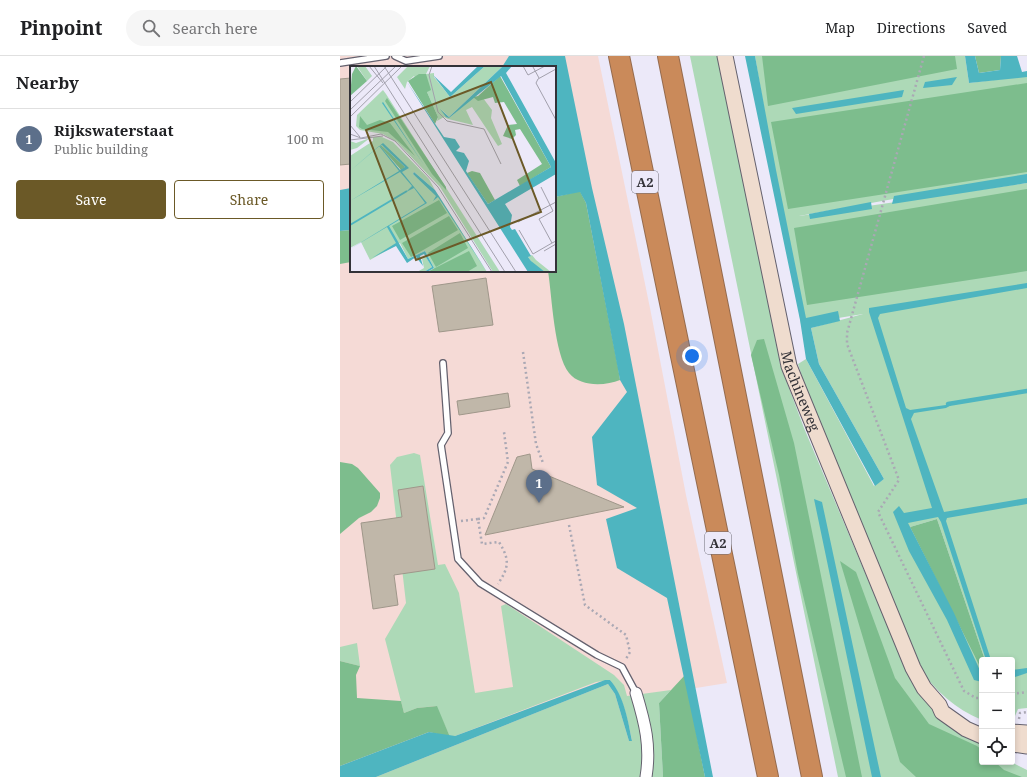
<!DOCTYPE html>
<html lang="en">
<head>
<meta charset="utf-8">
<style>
  body { margin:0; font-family:"Noto Serif",serif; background:#f6f6f6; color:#202124 }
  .controls { position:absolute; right:12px; bottom:12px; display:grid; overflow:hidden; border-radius:4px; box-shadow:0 2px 6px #0003 }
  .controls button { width:36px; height:36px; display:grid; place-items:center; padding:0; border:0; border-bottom:1px solid #e0e0e0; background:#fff; color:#202124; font:20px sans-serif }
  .you { position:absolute; left:352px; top:300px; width:14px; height:14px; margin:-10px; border:3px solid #fff; border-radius:50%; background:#1a73e8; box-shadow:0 0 0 6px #1a73e833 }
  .badge { display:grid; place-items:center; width:26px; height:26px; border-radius:50%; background:#6b5927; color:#fff; font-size:13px; font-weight:700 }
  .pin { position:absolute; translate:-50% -33px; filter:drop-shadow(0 1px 2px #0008) }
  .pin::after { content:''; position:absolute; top:21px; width:14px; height:12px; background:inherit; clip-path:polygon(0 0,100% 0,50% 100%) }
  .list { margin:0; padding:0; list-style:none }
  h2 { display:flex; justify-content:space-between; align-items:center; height:52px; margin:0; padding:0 16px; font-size:17px }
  h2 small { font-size:13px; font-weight:400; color:#757577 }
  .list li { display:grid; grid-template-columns:26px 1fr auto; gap:12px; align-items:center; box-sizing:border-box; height:60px; padding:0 16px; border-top:1px solid #e0e0e0 }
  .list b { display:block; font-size:15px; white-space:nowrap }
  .list p { margin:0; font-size:13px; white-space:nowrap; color:#757577 }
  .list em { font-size:13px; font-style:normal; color:#757577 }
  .actions { display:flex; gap:8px; padding:12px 16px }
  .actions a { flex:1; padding:9px 0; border:1px solid #6b5927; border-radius:4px; text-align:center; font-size:14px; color:#6b5927 }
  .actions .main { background:#6b5927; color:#fff }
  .icon { flex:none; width:22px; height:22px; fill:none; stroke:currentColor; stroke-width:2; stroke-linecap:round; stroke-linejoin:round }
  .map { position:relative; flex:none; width:687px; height:721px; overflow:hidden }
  header { display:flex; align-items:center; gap:24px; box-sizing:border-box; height:56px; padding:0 20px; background:#fff; border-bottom:1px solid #e0e0e0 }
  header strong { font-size:19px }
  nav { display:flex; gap:22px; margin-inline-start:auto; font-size:14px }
  .search { width:280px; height:36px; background:#f6f6f6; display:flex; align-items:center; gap:10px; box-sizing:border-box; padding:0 14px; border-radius:22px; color:#757577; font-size:15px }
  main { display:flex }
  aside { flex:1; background:#fff }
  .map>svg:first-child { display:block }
  .commercial { fill:#f5dad6; fill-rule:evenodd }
  .green { fill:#add9b7 }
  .forest { fill:#7dbd8d }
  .water { fill:#4eb5c0 }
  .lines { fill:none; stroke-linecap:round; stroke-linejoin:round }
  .stream { stroke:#4eb5c0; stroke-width:4.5 }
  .building { fill:#c0b7a9; stroke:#9f978a }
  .lane-casing { stroke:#64616e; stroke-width:8 }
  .street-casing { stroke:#64616e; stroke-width:13 }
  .secondary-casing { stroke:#64616e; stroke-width:17 }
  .highway-casing { stroke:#956b4e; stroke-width:22 }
  .path { stroke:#aaa8b4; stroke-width:2.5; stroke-dasharray:2 3; stroke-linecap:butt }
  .lane { stroke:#fff; stroke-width:5.5 }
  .street { stroke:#fff; stroke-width:11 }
  .secondary { stroke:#efdcce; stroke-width:15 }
  .highway { stroke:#ca8a5a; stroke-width:20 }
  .labels { text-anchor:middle; stroke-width:3; stroke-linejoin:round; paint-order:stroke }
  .shield { fill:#ece9f9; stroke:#6a6972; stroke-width:1 }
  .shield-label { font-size:13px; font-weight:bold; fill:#333238 }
  .street-label { font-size:14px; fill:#333238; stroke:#ece9f9 }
  .inset-river { fill:none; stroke:#4eb5c0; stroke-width:2 }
  .inset-road { fill:none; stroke:#a2a0ac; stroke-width:1 }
  .view { fill:#6b5927; fill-opacity:0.15; stroke:#6b5927; stroke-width:2 }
  .inset-edge { fill:none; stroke:#333238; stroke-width:2 }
</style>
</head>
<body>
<header>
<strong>Pinpoint</strong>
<div class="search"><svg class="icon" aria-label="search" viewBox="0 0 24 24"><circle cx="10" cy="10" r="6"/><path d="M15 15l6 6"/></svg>Search here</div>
<nav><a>Map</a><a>Directions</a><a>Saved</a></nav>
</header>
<main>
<aside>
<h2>Nearby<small></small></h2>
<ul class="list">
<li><span class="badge" style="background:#5c6f8a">1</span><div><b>Rijkswaterstaat</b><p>Public building</p></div><em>100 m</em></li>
</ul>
<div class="actions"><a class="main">Save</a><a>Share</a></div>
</aside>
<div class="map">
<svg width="687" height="721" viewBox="0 0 687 721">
  <rect width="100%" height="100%" fill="#ece9f9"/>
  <path class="commercial" d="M0,0H258L310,252L346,439L387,627L294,642L302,721H0ZM11,11H215V215H11Z"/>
  <path class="green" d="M350,0H380L431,250L440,308L464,372L561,602L573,627L642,685V706H671L687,714V721H498Z
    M415,0H625L629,27L687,20V119L459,160L687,127V652L678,653L672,667V604H645L597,463L570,471L642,615V664C615,653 596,635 579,612L477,368L458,308L466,303L534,430L544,423L479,308L471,272L523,258L461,268Z
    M74,397L80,399L98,509L105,508L119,537L135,637L173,631L161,550L166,548L274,619L284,629L287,640L331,634L319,647L323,721H36L268,628L275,638L289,685H292C288,664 283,640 270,624L256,626L115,680L110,681L96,650L77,652L64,657L45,583L66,547L50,409L57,401Z
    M17,587L20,610L0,605V591Z"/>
  <path class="forest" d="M422,0H615L617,13L428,50Z
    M635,0H661L660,14L639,17Z
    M687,27V116L448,153L431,66Z
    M687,133V215L467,249L454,172Z
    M240,135L246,147L278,311L280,324C265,330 240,331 229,317C214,298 212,240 208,215H215V141Z
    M11,174V206L0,208V175Z
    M424,283L454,387L522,721H506L458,518L439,419L411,299L417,284Z
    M0,406L12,408L18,412L40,437V442L37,450L31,456L19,462L0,478Z
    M597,463L645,604H642V615L570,471Z
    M500,505L516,516L555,622L589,668L637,690L642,694V706H655L664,714L682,721H576L560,706Z
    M0,605L20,610L16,619L17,642L61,645L64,657L77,652L97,650L110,681L89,676L0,710Z
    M345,619L365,721H323L319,647Z"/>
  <path class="water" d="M169,0H225L252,132L284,268L373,721H365L327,542L277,512L266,463L297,452L257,429L252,381L287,336L280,324L246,147L240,136L215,141V11H162Z
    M405,0H415L436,114L466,262L498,255L500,265L471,272L479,308L544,423L535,430L466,303L460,264Z
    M625,0H635L639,17L660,14L661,0H677L682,16L687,15V21L629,27Z
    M617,21L612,29L583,32L585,26Z
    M564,34L562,41L456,58L452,52Z
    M687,118V127L552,148L554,140Z
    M11,132V174L0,175V134Z
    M531,146L532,153L470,163L469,158Z
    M687,227V232L540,258L538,262L566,352L570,354L613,348L606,352L574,357L571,363L604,456L687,442V448L607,462L606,465L651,604H646L601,466L598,461L568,467L614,557L642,619V626L634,624L607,564L569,495L553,456L559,450L564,457L592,452L529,256V252Z
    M474,443L482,446L541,721H532Z
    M687,612V617L672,622V614Z
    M265,624H270C284,640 288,664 292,685H289L275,638L268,628L36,721H0V710L89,676L115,680Z"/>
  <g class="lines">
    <path class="stream" d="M608,348L687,335"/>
  </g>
  <path class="building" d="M11,22V108L0,109V23Z
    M146,222L153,269L99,276L92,230Z
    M168,337L170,351L119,359L117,345Z
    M190,398L192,413L284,451L145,479L177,401Z
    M83,430L95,513L54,519L58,549L33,553L21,467L62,461L58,434Z"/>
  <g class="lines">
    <defs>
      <path id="lane" d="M55,0L66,5L99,0
        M0,7L46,0
        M103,307L108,377L101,389L118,503L140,527L257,599L282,611L296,637"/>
      <path id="street" d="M296,637C305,667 311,690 306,721"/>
      <g id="secondary">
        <path id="s1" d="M385,0L449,310L573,612L584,632L599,649L602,656L626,673L642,680"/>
        <path d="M672,676L687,677"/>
        <path d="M672,688L687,690"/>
      </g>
      <path id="highway" d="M279,0L428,721
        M328,0L472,721"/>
    </defs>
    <use href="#lane" class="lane-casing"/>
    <use href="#street" class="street-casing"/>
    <use href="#secondary" class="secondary-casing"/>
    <use href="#highway" class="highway-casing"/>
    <path class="path" d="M584,0L507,277V288L559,424L538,456L624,635L636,642H642
      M183,296L196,388L203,407
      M138,463L144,462L168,406L164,376
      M121,465L138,463L142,488L159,486C170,504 169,511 158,528
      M229,469L245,549L286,579L290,596L286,603
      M672,638L687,636
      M679,663L680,657L687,656"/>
    <use href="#lane" class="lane"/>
    <use href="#street" class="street"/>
    <use href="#secondary" class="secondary"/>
    <use href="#highway" class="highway"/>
  </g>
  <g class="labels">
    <g class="shield">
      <rect x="292" y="115" width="26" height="22" rx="3"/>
      <rect x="365" y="476" width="26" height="22" rx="3"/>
    </g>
    <g class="shield-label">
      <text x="305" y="131">A2</text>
      <text x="378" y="492">A2</text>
    </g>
    <g class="street-label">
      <text dy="5" stroke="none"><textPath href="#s1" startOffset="344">Machineweg</textPath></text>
    </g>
  </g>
  <g transform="translate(10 10)">
    <rect width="206" height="206" fill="#ece9f9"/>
    <path d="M7,0H15L22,10L17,15ZM58,0H80L76,8L84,7V11L100,31L135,0H153L99,51L91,43L99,52L123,31L133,32L142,44L141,52L152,78L148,80L122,41L116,44L123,59L98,53L94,51L87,55L88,51L77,26L64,10L57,16L55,23L47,11ZM33,24L36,28L150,206H143L90,121L47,76L33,68L10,64L6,60L7,49ZM23,71H32L43,76L79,113L85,124L64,106L63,108L89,130L137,206H81L84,202L75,185L58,193L50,177L20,194L11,176L0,182V90L23,75ZM31,80H32L55,101L50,104ZM20,72L7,82L0,84V75L6,77ZM182,189L186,194L201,206H195L183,198L178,191ZM76,191L82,201L74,206H67L74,202L72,193Z" fill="#add9b7" fill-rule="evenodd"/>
    <path d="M6,0L17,15L0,30L2,8ZM69,8H76L81,24L77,26L88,51L85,58L58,15ZM150,10L201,101L170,120L167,114L192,98L170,63L165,64L166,69L162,73L153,70L158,59L167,58L154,36L145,37L143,31L128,35L123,31L128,30ZM37,32L96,121V124L82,108L35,35ZM10,50L17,59L30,54L40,57L65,90L38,66L12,63L9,61ZM30,80H32L55,101L51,104ZM122,105L130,107L145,134L138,138L117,107ZM89,134L97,147L50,174L42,160ZM99,150L108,164L61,191L52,177ZM110,167L118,182L86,201L78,187ZM119,185L127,200L117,206H77Z" fill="#7dbd8d"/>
    <path d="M128,0H135L100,31L83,9L101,26ZM153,0H162L156,7L206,97V108L155,138L162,149L160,161L162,164L165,163L181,190L178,191L181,195L195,206H178L57,16L94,71L105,73L110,81L106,85L114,87L119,95L116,105L138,138L201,101L151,10L99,52L96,51L90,43L99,51ZM33,36L55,70L74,99L32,37ZM33,77L59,102L52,106L77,137L39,160L58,193L75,185L84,202L77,206H74L82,201L74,188L70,190L73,200L66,191L57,197L46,180L22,192L46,177L37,161L0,183L75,137L64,122L56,126L62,120L50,106L0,135L49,105L29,80L0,105ZM32,79L41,88L55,101L50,104L30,80ZM64,106L85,124L137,206L88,131L83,135L86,130L63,108Z" fill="#4eb5c0" fill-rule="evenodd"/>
    <path class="inset-river" d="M0,159L57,125"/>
    <path class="inset-road" d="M19,0L33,17M24,0L155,206M34,0L166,206M82,0L79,9L88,46L97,55L134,63L151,98M173,0L178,9L195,0M183,1L189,12M206,3L188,13L186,17L206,54M0,36L37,0M0,44L46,0M0,51L52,0M0,59L10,71M0,68L11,72L31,68L45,75L88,121L142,206M0,74L33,70M191,121L203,145L189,153L202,177L206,175M168,156L206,136M169,164L183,188L202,177M194,185L206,178"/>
    <path class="view" d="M141,16L191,146L66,194L16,64Z"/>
    <rect width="206" height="206" class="inset-edge"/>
  </g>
</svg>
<div class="controls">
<button>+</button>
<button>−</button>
<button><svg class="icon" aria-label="locate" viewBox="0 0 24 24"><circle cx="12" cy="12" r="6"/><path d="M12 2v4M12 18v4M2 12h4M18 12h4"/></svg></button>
</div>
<div class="you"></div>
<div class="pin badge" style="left:199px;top:447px;background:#5c6f8a">1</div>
</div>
</main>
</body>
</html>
